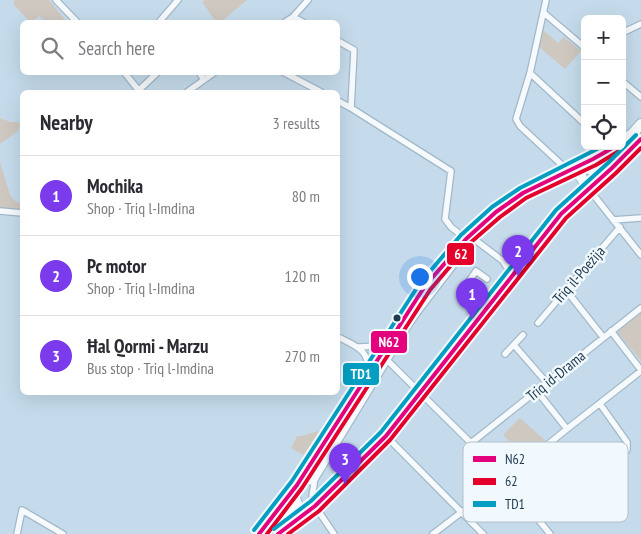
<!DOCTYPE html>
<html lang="en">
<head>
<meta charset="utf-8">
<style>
  body { margin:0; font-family:"PT Sans Narrow",sans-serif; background:#f7f7f7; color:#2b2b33 }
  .controls { position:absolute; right:15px; top:15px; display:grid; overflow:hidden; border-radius:8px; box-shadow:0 5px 20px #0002 }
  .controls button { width:45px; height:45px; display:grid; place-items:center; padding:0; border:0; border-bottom:1px solid #e1e1e2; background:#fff; color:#2b2b33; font:25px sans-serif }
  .you { position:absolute; left:419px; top:276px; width:18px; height:18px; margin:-12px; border:4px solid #fff; border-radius:50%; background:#1a73e8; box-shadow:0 0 0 8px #1a73e833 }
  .badge { display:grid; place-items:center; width:32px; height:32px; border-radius:50%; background:#7c3aed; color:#fff; font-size:16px; font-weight:700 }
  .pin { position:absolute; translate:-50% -41px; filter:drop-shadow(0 1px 2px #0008) }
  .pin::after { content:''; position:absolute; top:26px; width:18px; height:15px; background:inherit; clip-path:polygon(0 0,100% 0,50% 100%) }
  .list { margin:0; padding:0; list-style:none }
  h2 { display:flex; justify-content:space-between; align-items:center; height:65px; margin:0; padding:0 20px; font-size:21px }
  h2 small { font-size:16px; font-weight:400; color:#7c7c81 }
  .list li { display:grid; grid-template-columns:32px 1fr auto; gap:15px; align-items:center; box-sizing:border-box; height:80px; padding:0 20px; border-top:1px solid #e1e1e2 }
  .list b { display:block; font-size:19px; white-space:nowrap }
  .list p { margin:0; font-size:16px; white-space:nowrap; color:#7c7c81 }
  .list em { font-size:16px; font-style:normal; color:#7c7c81 }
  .icon { flex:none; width:28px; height:28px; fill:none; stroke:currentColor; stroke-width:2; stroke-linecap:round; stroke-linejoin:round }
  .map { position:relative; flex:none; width:641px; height:534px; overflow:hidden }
  .search { position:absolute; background:#fff; box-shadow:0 5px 20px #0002; left:20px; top:20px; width:320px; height:55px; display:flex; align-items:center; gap:12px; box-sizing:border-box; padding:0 18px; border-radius:8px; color:#7c7c81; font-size:19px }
  .panel { position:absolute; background:#fff; box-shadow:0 5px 20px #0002; left:20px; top:90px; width:320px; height:305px; border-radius:8px }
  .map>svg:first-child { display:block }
  .green { fill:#cfc8c1 }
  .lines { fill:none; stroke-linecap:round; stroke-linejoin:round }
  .street-casing { stroke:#a1b8c9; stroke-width:8 }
  .highway-casing { stroke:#a1b8c9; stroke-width:12 }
  .street { stroke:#f6fafc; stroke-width:5.5 }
  .highway { stroke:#f6fafc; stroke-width:10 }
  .bus-1-casing { stroke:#f2f9fe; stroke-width:8 }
  .bus-2-casing { stroke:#f2f9fe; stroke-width:8 }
  .bus-3-casing { stroke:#f2f9fe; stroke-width:8 }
  .bus-1 { stroke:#e5007d; stroke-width:4 }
  .bus-2 { stroke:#e4002b; stroke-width:4 }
  .bus-3 { stroke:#039ec1; stroke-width:4 }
  .bus-dot { fill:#203c50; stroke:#f2f9fe; stroke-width:2 }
  .labels { text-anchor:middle; stroke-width:5; stroke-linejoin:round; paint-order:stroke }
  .street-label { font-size:15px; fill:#203c50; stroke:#f2f9fe }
  .key { fill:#f2f9fe; stroke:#b3c0ca; stroke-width:1 }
  .key-label { font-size:14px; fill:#203c50 }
  .line-badge { stroke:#f2f9fe; stroke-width:2 }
  .badge-label { font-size:14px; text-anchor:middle; font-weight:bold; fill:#fff }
</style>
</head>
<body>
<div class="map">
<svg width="641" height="534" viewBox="0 0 641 534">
  <rect width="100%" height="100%" fill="#c5dbeb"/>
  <path class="green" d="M15,0H49C56,7 60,15 67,22H45L39,16L32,22H30L14,5V1Z
    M205,0H247L221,22H216L202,2Z
    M543,30L558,43L564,37L581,51L565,69L539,47Z
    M0,118L10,122H18L20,124L18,131L0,144Z
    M641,131V134L629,148L601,171H597L594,167L598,161L614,153Z
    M0,162L10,195L16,202L22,203V211L0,209Z
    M641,313V361L617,332Z
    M351,410L314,475H312L310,473Z
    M520,418L547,442L529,455L518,443L514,446L503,435Z
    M328,428L315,448L309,447L307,451L310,456L309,458L291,448L297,436H302Z
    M284,511L290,513L288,523L272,534H265L281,512Z"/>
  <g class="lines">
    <defs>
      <path id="street" d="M56,0L77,22
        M546,0L530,73L516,119L520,126L562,165L566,172
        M544,13L585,48
        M293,17L303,22
        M159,22L178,0
        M285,22L293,17L308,0
        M622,33L641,24
        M338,41L354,50L351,108
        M124,72L140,92
        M199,72L204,80
        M283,72L321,92
        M530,73L585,124
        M622,81L641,97
        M138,91L158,72
        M187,92L215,72
        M338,101L351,108L451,171L445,219L451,227L466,239
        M588,188L641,255
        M0,211L22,213
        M613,220L641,218
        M474,239L503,261L506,266L514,273
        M487,279L476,271L469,281L493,300
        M566,290L603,337
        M538,323L620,227
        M611,331L641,370
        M338,337C354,345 373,351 366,374
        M514,345L547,383
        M358,347C369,347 378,346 387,340
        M505,354L523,335
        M387,360L471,443L505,479L550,534
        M537,391L567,429
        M386,436L483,534
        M471,443L641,308
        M543,449L575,489L597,478L627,450V442L600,404
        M300,480L312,482L314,481L410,323L423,305L480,231
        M314,481C315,486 312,491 312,497L320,502
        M315,506L334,534
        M17,534L22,510L63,534
        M433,534L505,479L567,429L641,371"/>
      <path id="highway" d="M622,141L632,134L641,124
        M593,159L591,166L593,172L598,176L603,177
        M569,170C582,175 586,179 583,193
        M296,486C294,499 294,509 310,510
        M281,507C292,508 298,513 290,524
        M259,534L297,485L425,286L466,239L496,212L523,193L593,159L616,146
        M278,534L290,524L315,506L386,436L561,214C588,189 616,166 641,139"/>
    </defs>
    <use href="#street" class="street-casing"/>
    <use href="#highway" class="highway-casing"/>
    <use href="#street" class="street"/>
    <use href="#highway" class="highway"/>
    <defs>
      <path id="bus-1" d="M259,534L297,485L425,286L466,239L496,212L523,193L593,159L616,146
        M278,534L315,506L386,436L561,214L612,168L641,139"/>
      <path id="bus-2" d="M267,534L302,488L430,290L470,243L500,217L526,198L596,165L619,151
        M288,534L319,511L390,440L566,218L616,173L641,148"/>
      <path id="bus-3" d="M274,529L311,501L381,432L556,210L608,163L636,135
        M254,530L292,481L420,283L461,235L492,207L520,188L603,146"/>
    </defs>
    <use href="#bus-1" class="bus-1-casing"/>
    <use href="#bus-2" class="bus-2-casing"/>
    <use href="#bus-3" class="bus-3-casing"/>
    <use href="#bus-1" class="bus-1"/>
    <use href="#bus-2" class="bus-2"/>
    <use href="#bus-3" class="bus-3"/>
  </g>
  <circle class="bus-dot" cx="397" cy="318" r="4.5"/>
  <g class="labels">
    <g class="street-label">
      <text transform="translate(579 275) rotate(-49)" y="5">Triq il-Poeżija</text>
      <text transform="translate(556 376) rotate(-39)" y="5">Triq id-Drama</text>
    </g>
  </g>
  <rect x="463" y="442" width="165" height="80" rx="8" class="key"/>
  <rect x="473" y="456" width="23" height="6" fill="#e5007d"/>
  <rect x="473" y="478" width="23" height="7" fill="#e4002b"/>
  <rect x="473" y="501" width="23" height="6" fill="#039ec1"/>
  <g class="key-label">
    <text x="505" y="464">N62</text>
    <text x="505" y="486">62</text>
    <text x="505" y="509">TD1</text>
  </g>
  <g class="line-badge">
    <rect x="446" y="242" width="29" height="24" rx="5" fill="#e4002b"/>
    <rect x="370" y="330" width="38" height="24" rx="5" fill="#e5007d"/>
    <rect x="342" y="362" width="38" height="24" rx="5" fill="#039ec1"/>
  </g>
  <g class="badge-label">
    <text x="461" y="259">62</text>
    <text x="389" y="347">N62</text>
    <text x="361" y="379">TD1</text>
  </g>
</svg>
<div class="controls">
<button>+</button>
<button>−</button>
<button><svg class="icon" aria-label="locate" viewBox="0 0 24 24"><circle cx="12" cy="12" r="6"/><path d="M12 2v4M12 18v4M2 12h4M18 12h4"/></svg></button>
</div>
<div class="you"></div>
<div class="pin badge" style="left:472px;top:319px">1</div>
<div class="pin badge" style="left:518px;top:276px">2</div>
<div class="pin badge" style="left:345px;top:484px">3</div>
<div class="search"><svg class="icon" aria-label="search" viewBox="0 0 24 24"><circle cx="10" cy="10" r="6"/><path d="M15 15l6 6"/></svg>Search here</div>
<section class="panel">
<h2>Nearby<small>3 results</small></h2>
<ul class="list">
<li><span class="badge">1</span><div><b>Mochika</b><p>Shop · Triq l-Imdina</p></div><em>80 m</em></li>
<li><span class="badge">2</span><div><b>Pc motor</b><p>Shop · Triq l-Imdina</p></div><em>120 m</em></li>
<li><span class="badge">3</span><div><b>Ħal Qormi - Marzu</b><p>Bus stop · Triq l-Imdina</p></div><em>270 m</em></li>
</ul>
</section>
</div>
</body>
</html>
